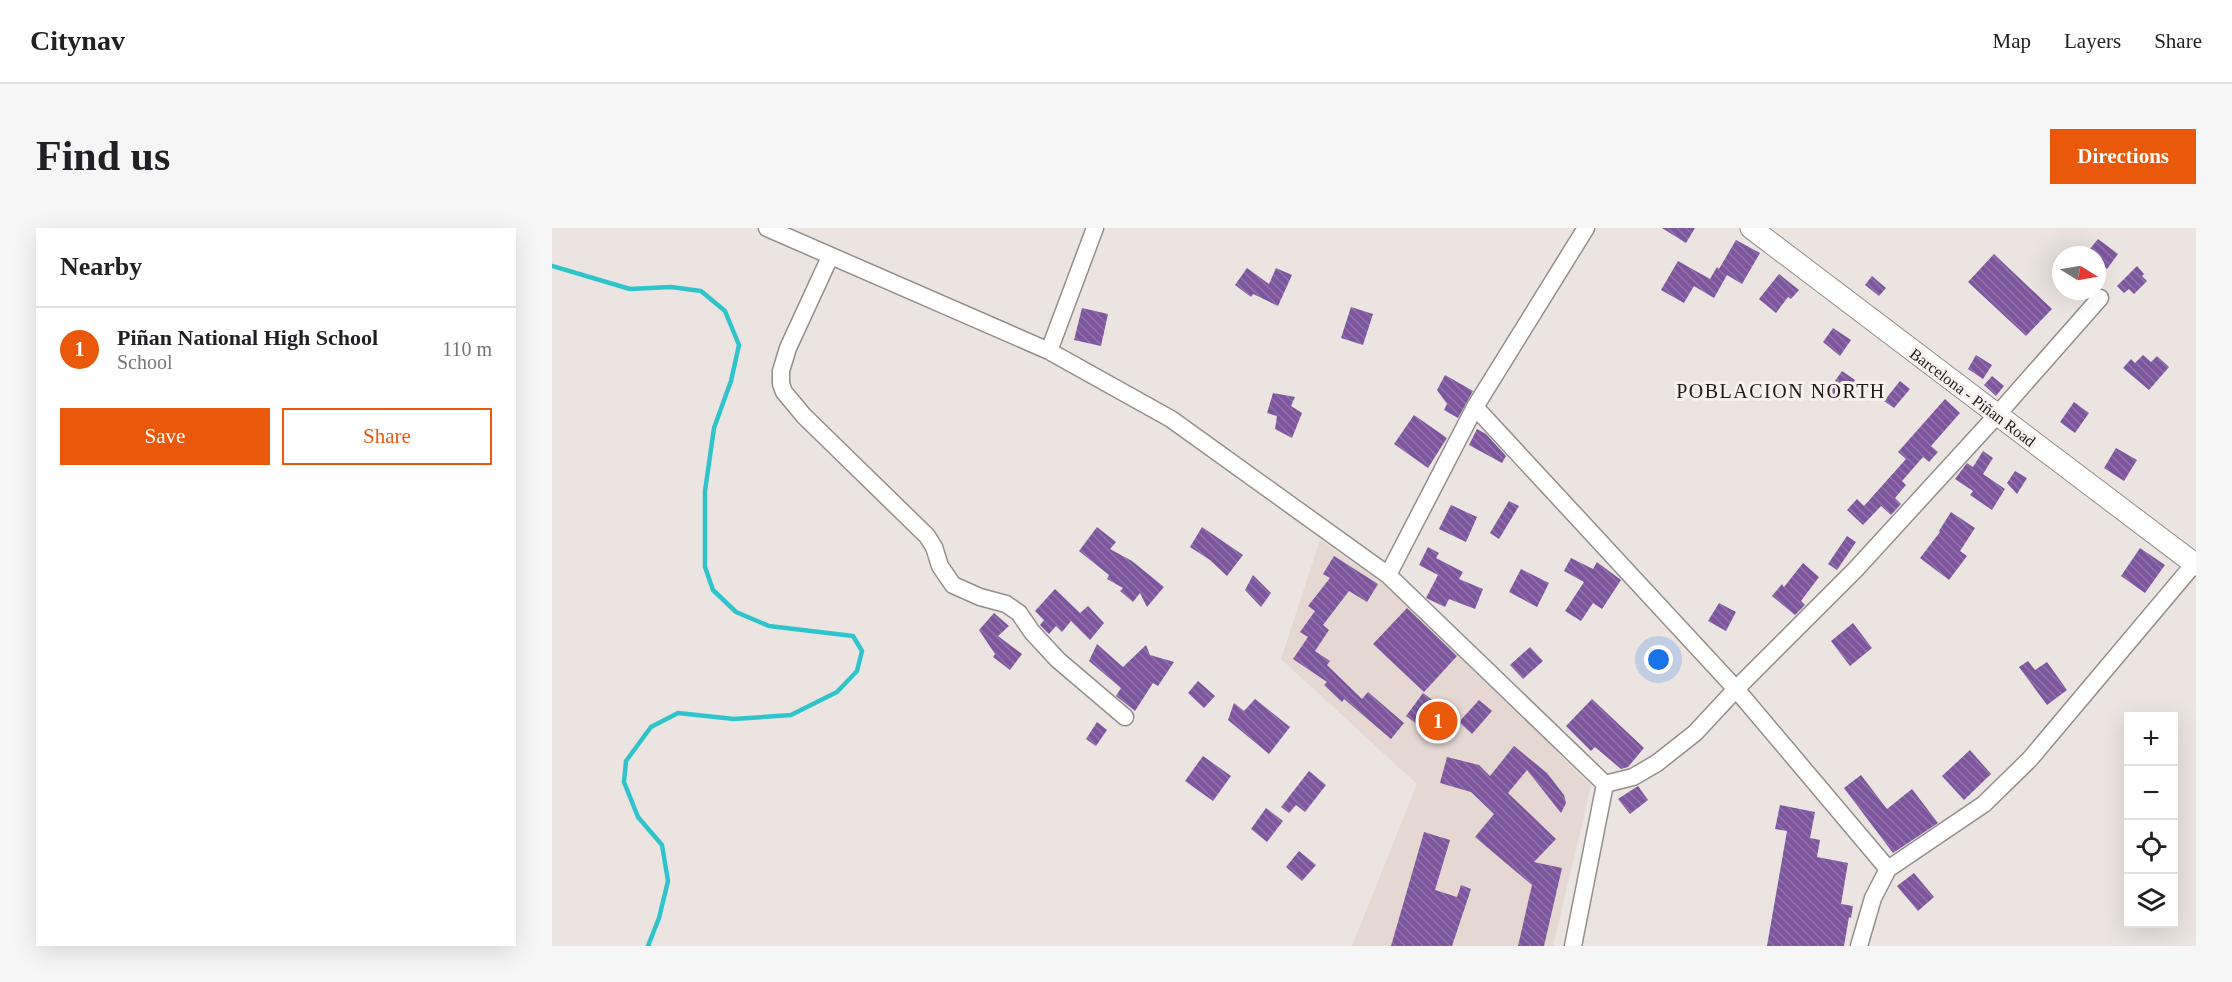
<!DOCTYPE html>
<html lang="en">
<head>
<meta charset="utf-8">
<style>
  body { margin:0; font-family:"Times New Roman",serif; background:#f6f6f6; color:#202124 }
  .controls { position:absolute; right:18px; bottom:18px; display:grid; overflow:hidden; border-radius:0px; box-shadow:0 6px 24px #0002 }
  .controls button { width:54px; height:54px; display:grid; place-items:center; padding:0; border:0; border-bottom:2px solid #e0e0e0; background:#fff; color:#202124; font:30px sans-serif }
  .compass { position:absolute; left:1500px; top:18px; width:54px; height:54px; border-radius:50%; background:#fff; box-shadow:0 6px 24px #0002; rotate:101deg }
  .you { position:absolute; left:1107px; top:432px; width:21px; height:21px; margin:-15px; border:4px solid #fff; border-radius:50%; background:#1a73e8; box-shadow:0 0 0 9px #1a73e833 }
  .badge { display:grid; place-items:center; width:39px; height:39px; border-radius:50%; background:#ea580c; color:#fff; font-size:20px; font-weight:700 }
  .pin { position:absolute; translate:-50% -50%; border:3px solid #fff; box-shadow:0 2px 6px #0006 }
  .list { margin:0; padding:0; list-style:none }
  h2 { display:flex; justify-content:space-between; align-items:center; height:78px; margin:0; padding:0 24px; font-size:26px }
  h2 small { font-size:20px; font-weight:400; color:#757577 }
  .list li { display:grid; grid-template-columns:39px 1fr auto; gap:18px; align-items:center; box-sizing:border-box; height:84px; padding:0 24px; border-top:2px solid #e0e0e0 }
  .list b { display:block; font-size:22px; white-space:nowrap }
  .list p { margin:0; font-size:20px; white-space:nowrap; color:#757577 }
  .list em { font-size:20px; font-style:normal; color:#757577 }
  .actions { display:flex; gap:12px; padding:18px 24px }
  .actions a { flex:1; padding:14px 0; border:2px solid #ea580c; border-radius:0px; text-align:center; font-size:21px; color:#ea580c }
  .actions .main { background:#ea580c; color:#fff }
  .icon { flex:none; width:33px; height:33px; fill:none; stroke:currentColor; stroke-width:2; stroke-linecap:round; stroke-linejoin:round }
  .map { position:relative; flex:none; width:1644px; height:718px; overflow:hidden; border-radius:0px }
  header { display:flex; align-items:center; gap:36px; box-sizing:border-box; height:84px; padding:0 30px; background:#fff; border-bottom:2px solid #e0e0e0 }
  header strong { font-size:28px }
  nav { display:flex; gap:33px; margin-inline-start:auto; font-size:21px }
  .intro { display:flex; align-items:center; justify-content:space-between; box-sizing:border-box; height:144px; padding:0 36px }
  h1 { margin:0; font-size:42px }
  .button { padding:15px 27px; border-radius:0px; background:#ea580c; color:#fff; font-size:21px; font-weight:700 }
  main { display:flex; gap:36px; padding:0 36px }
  aside { flex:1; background:#fff; border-radius:0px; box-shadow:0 6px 24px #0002 }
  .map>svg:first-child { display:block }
  .built { fill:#e5d7d1 }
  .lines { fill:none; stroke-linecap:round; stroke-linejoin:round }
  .stream { stroke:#2fc4cb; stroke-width:4.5 }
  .building { fill:url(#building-back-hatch) }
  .minor-casing { stroke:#948e8c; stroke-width:19 }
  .major-casing { stroke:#948e8c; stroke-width:23 }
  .minor { stroke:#fff; stroke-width:16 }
  .major { stroke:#fff; stroke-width:21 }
  .labels { text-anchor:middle; stroke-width:6; stroke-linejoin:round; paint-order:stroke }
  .street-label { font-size:16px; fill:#1e1b1a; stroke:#f8f1ef }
  .quarter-label { font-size:20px; letter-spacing:1.5px; fill:#1e1b1a; stroke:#f8f1ef }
</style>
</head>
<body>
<header>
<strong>Citynav</strong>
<nav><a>Map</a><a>Layers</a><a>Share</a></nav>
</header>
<div class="intro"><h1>Find us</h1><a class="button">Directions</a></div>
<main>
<aside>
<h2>Nearby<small></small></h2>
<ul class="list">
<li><span class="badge">1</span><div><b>Piñan National High School</b><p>School</p></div><em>110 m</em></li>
</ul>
<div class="actions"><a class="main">Save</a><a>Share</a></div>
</aside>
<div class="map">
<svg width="1644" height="718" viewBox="0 0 1644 718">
  <defs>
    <pattern id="building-back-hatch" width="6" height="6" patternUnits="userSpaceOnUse" patternTransform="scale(1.5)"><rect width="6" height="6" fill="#7d569f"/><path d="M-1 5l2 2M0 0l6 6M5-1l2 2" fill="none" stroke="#9074a7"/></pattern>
  </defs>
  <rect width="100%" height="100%" fill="#ebe4e1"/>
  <path class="built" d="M768,312L859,375L1039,558L1001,718H800L865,556L729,431Z"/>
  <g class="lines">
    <path class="stream" d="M0,38L78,61L119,59L149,63L173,83L187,117L179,153L162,200L153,263V339L161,362L184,384L217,398L301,408L310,423L305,443L285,464L239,487L182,491L126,485L99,499L74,533L72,554L86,589L110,617L116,653L107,690L96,718"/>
  </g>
  <path class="building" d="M1110,0H1143L1134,15Z
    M1546,11L1566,26L1555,41L1545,33V27H1533Z
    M1184,12L1208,25L1190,56L1175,47L1162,70L1142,58L1132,75L1109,62L1126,33L1158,51L1165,39L1167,41Z
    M1442,26L1500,81L1474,108L1416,54Z
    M1585,38L1592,46L1590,48L1595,53L1582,66L1577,61L1572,65L1565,58Z
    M695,40L717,56L724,40L740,47L726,78L701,66L699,69L683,57Z
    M1227,46L1247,62L1239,71L1236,69L1224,85L1207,71Z
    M1320,48L1334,60L1327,68L1313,57Z
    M799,79L821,86L811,117L789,110Z
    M530,80L556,86L549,118L522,112Z
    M1281,100L1299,112L1288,128L1271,114Z
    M1424,127L1440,137L1431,151L1416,141Z
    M1591,127L1599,134L1605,128L1617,139L1597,162L1571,140L1579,131L1583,135Z
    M1290,143L1303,152L1288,172L1276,163Z
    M893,147L921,163L906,190L892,182L895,176L885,162Z
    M1440,148L1452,158L1444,168L1432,157Z
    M1348,153L1358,161L1342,180L1332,173Z
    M721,165L743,169L739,178L750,185L740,210L723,201L725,188L715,185Z
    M1393,171L1408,185L1379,218L1386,224L1377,234L1371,229L1350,253L1354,257L1343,270L1349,276L1339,287L1329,278L1311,297L1295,282L1305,271L1312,278L1354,231L1346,224Z
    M1522,174L1537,185L1523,205L1508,194Z
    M862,187L895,210L876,240L842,216Z
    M925,201L934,206L954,228L950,235L917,217Z
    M1564,220L1585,232L1572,253L1552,240Z
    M1431,223L1441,230L1431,246L1453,261L1440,282L1418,267L1421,263L1403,251L1415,235L1421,239Z
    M1463,243L1475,250L1465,266L1455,255Z
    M957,273L967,278L947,311L938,305Z
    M899,277L925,289L914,314L887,301Z
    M1399,284L1423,300L1408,323L1415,328L1397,352L1368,330L1388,304L1387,303Z
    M545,299L564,314L558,321L580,333L612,359L595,379L588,365L581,374L568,363L571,360L555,351L557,347L527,323Z
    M650,299L691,327L675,348L658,332L638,319Z
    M1295,308L1304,314L1285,342L1276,336Z
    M876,319L887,325L884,330L911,344L907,351L931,361L923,381L897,371L893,379L874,370L886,347L867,337Z
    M1588,320L1613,337L1593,365L1569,348Z
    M782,328L826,356L815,374L797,363L771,397L777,402L763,423L778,433L775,437L810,471L816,464L852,495L839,511L792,471L790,474L772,457L775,454L741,431L756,409L748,404L763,383L756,378L778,350L771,346Z
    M1019,330L1041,341L1045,334L1069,352L1050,381L1041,375L1029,393L1013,383L1032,354L1012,343Z
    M1251,335L1267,349L1249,373L1253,377L1243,387L1220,368L1230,356L1232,359Z
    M969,341L997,355L985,379L957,364Z
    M701,347L719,365L709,379L693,362Z
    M503,361L528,385L536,378L552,395L538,412L519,393L510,404L504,398L497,406L488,397L492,392L483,383Z
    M1167,375L1184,384L1174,403L1156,393Z
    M855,380L905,428L872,464L821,416Z
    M442,385L457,398L446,408L470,426L458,442L441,429L443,426L427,402Z
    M1301,395L1320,420L1298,438L1279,413Z
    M545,416L571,439L594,417L598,427L622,434L606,458L601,455L583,483L564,468L569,460L537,433Z
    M978,419L991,433L971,451L958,437Z
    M1476,433L1483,442L1495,434L1515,462L1495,477L1467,439Z
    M646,453L663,468L652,480L636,465Z
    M871,465L899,486L882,509L854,488Z
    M703,471L738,499L717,526L676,492L682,475L692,483Z
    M1040,471L1092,520L1076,539L1069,541L1043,519L1039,523L1014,498Z
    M927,472L940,483L920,506L907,494Z
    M545,494L555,502L544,518L534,511Z
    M962,518L995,545L1012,567L1014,575L1009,585L975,542L956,565L1004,611L982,634L1010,640L992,718H966L980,657L923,609L942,586L919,564L888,555L895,529L927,537L938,548Z
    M1418,522L1439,546L1412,572L1390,548Z
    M651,528L679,548L661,573L633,553Z
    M757,543L774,557L753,584L744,577L737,585L729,579Z
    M1309,547L1335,581L1360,561L1386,595L1341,625L1292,560Z
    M1086,558L1096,572L1078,586L1066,571Z
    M1228,577L1263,584L1258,610L1268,612L1265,629L1296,635L1289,676L1301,678L1299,690L1297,689L1292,718H1215L1235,603L1223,601Z
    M714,580L731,593L715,614L699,601Z
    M872,604L898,612L883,662L905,669L909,657L919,661L900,718H839Z
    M747,623L764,637L750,653L734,639Z
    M1362,645L1382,669L1366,683L1345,658Z"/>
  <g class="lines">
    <defs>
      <path id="minor" d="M215,0L497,123L619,191L836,347L1053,556
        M278,29L236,120L229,143V156L232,164L252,188L375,308L382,319L388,338L401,357L428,369L454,376L467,385L480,404L506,432L573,489
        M497,123L543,0
        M923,179L1184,461L1336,641
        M836,347L923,179L1034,0
        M1053,556L1081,549L1105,535L1143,505L1184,461L1304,341L1445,187L1548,70
        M1021,718L1053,556
        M1307,718L1321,670L1336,641L1432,576L1478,531L1642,336"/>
      <path id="major" d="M1199,0L1644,337"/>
    </defs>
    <use href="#minor" class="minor-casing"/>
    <use href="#major" class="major-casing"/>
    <use href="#minor" class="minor"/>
    <use href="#major" class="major"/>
  </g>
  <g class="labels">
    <g class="street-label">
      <text transform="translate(1421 169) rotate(37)" y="6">Barcelona - Piñan Road</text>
    </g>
    <g class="quarter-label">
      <text x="1229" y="170">POBLACION NORTH</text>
    </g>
  </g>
</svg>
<div class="controls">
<button>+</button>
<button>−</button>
<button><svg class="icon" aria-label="locate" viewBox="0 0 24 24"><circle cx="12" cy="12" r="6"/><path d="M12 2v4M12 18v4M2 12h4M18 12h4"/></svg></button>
<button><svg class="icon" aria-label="layers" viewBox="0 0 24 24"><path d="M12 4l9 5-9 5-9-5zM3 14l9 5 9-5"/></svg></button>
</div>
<svg class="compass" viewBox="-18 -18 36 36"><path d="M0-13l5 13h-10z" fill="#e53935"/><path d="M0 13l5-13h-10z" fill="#757577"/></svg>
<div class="you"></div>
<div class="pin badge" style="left:886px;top:493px">1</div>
</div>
</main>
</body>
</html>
